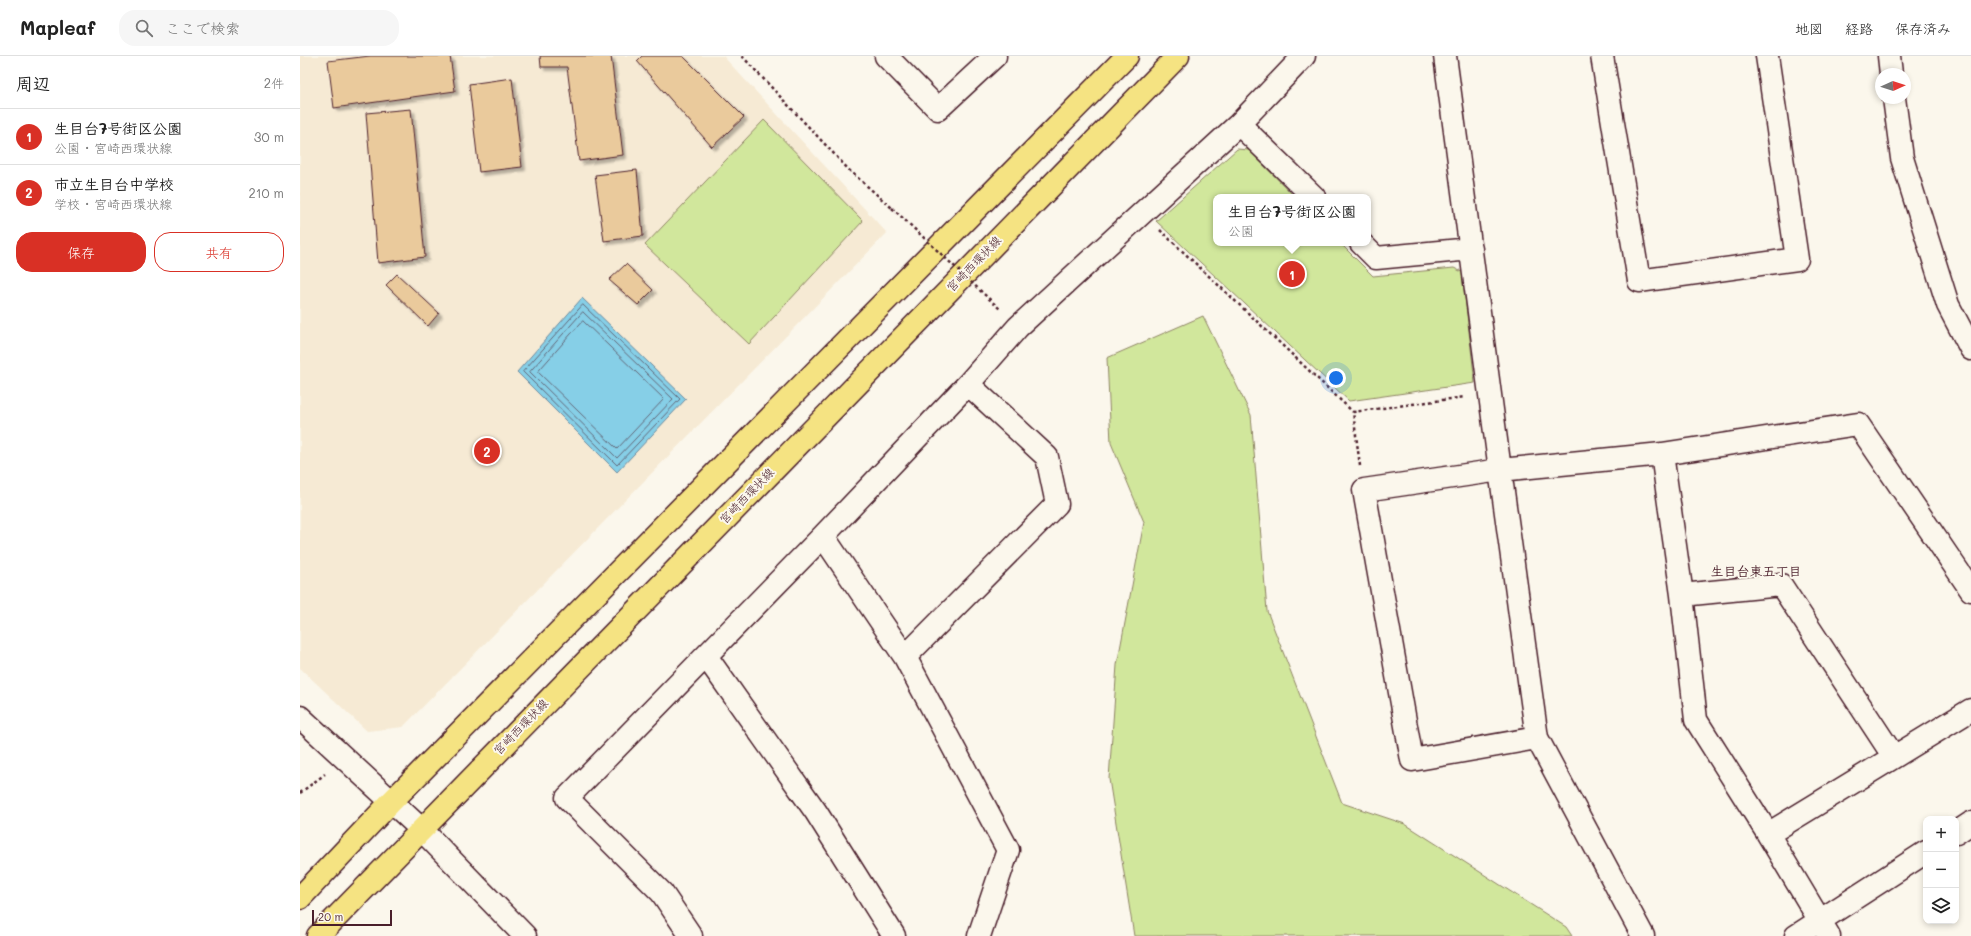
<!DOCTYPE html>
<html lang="ja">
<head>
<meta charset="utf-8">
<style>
  body { margin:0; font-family:Mali,"Klee One",sans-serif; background:#f6f6f6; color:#222 }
  .controls { position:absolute; right:12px; bottom:12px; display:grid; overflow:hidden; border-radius:8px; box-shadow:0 2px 6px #0003 }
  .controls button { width:36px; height:36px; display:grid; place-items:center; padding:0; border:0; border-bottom:1px solid #e0e0e0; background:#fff; color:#222; font:20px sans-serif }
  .compass { position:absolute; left:1575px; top:12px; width:36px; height:36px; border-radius:50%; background:#fff; box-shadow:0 2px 6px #0003; rotate:87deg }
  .scale { position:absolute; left:12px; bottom:10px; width:80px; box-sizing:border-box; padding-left:4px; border:2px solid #4a1f2b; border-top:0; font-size:11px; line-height:14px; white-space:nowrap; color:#4a1f2b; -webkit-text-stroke:3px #fbf7ec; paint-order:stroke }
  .you { position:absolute; left:1036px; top:322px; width:14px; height:14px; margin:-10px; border:3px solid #fff; border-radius:50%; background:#1a73e8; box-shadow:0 0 0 6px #1a73e833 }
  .badge { display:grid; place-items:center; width:26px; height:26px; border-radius:50%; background:#d93025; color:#fff; font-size:13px; font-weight:700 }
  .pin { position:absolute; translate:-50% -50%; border:2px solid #fff; box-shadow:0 1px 4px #0006 }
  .popup { position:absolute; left:913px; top:138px; width:158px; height:52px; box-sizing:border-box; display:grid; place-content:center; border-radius:8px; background:#fff; filter:drop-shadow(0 1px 3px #0005); font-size:13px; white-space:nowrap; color:#767676 }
  .popup b { font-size:15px; color:#222 }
  .popup::after { content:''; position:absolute; left:50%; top:100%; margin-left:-8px; border:8px solid transparent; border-top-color:#fff }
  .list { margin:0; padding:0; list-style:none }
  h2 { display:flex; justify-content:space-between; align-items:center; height:52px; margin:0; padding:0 16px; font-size:17px }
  h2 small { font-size:13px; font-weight:400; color:#767676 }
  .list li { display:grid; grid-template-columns:26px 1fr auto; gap:12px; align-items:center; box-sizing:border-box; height:56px; padding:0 16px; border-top:1px solid #e0e0e0 }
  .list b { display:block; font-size:15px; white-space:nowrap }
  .list p { margin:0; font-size:13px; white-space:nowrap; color:#767676 }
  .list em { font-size:13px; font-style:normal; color:#767676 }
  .actions { display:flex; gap:8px; padding:12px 16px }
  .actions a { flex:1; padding:9px 0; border:1px solid #d93025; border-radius:16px; text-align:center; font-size:14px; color:#d93025 }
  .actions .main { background:#d93025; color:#fff }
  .icon { flex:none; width:22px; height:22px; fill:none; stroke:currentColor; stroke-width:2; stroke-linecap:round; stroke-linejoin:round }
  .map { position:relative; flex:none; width:1671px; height:880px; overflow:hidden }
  header { display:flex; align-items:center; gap:24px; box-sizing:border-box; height:56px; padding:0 20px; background:#fff; border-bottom:1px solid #e0e0e0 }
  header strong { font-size:19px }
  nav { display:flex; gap:22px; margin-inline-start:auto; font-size:14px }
  .search { width:280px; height:36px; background:#f6f6f6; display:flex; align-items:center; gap:10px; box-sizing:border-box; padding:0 14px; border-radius:16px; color:#767676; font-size:15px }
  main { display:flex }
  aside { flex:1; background:#fff }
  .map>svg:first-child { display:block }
  .built { fill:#f6ead4 }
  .green { fill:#d1e79c; stroke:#8e8364 }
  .water { fill:#86cfe7; stroke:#6e899c }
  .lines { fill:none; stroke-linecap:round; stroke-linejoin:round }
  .shore { stroke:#626576; stroke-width:1 }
  .building { fill:#eaca9c; stroke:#4a1f2b; filter:url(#shadow) }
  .minor-casing { stroke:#4a1f2b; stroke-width:25 }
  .tertiary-casing { stroke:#4a1f2b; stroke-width:25 }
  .primary-casing { stroke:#4a1f2b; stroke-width:25 }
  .path { stroke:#4a1f2b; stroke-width:2.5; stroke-dasharray:3 3; stroke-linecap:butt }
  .minor { stroke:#fbf7ec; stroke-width:22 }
  .tertiary { stroke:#fbf7ec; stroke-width:22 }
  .primary { stroke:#f5e382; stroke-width:22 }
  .path-bridge { stroke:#4a1f2b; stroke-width:2.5; stroke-dasharray:3 3; stroke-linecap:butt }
  .labels { text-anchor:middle; stroke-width:4; stroke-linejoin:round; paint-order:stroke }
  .street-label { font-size:12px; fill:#4a1f2b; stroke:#fbf7ec }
  .neighbourhood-label { font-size:13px; font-weight:bold; fill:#4a1f2b; stroke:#fbf7ec }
</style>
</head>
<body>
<header>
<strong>Mapleaf</strong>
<div class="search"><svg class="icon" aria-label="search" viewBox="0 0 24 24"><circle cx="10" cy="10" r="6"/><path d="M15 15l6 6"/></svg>ここで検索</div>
<nav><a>地図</a><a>経路</a><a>保存済み</a></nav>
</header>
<main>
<aside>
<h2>周辺<small>2件</small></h2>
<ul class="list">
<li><span class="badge">1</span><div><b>生目台7号街区公園</b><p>公園 · 宮崎西環状線</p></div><em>30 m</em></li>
<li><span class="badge">2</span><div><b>市立生目台中学校</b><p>学校 · 宮崎西環状線</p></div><em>210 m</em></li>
</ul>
<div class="actions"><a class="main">保存</a><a>共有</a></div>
</aside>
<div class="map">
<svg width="1671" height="880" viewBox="0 0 1671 880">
  <defs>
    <filter id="shadow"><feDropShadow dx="3.5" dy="3.5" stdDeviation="1" flood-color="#0004"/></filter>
  </defs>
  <rect width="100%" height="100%" fill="#fbf7ec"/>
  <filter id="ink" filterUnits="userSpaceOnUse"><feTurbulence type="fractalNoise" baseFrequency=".025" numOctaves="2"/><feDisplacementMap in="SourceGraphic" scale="8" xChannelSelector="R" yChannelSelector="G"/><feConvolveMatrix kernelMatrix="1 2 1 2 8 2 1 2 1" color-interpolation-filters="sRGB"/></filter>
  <g filter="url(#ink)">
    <path class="built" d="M0,0H423L587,177L103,671L67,675L0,612Z"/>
    <path class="green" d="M464,64L563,165L449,288L345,189Z
      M937,93L949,94L995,141H916V187H1040L1073,220L1154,212L1162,216L1175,327L1049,345L856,165Z
      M903,260L951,359L967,555L1042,747L1105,768L1266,871L1272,880H834L809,723L817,609L844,466L811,387L807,302Z"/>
    <path class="water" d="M282,242L386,343L317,416L217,316Z"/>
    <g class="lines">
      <path class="shore" d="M283,249L380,343L317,409L223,316Z
        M283,256L373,343L317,402L230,316Z
        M283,265L364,343L317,393L238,316Z"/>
    </g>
    <path class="building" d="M70,0H150L155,35L34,52L28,5Z
      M240,0H311L323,99L279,105L267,11H241Z
      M342,0H383L444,61L412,91L337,5Z
      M212,22L222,111L179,116L169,28Z
      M111,53L125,201L78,207L66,57Z
      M337,114L343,180L304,185L295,119Z
      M326,208L353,234L338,249L309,224Z
      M97,218L139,257L128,270L86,229Z"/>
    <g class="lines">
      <defs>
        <path id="minor" d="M586,0L638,53L695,0
          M1145,0L1200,414L1237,682L1343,880
          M1302,0L1339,225L1497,203L1467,0
          M939,68L1014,141
          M1061,187L1076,202L1171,193
          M1362,398L1382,539L1396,664L1468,778L1529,880
          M523,480L605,601L708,794L679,880
          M1382,539L1481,529L1594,701
          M406,600L516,756L594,880
          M605,601L757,448L747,401L668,328
          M1237,682L1112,704L1064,434L1200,414L1362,398L1558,368L1671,534
          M1656,777L1671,767
          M1468,778L1671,654
          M391,880L362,837L267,742L523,480L668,328L718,271L939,68L1004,0
          M1496,880L1626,796"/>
        <path id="tertiary" d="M1589,0L1591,18
          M1594,42L1602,102L1648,249L1671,293
          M0,661L121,773L225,880"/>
        <path id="primary" d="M0,842L91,746L827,0
          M18,880L878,0"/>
      </defs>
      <use href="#minor" class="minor-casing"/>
      <use href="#tertiary" class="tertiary-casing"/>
      <use href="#primary" class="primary-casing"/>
      <path class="path" d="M442,0L550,115L592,152
        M860,174L1053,356
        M1060,410L1053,356L1165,341
        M0,737L25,718"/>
      <use href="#minor" class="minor"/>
      <use href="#tertiary" class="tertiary"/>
      <use href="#primary" class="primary"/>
      <path class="path-bridge" d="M592,152L701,254"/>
    </g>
  </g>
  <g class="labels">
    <g class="street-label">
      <text transform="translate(674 208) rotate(-46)" y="4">宮崎西環状線</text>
      <text transform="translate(447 440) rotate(-46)" y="4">宮崎西環状線</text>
      <text transform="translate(221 671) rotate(-46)" y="4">宮崎西環状線</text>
    </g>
    <g class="neighbourhood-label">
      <text x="1456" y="520">生目台東五丁目</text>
    </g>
  </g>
</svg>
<div class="controls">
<button>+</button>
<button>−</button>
<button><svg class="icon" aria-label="layers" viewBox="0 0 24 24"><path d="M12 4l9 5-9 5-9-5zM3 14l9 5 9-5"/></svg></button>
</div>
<svg class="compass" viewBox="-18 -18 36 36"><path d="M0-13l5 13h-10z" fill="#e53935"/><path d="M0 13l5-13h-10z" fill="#767676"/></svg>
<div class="scale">20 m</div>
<div class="you"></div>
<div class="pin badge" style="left:992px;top:218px">1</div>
<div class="popup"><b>生目台7号街区公園</b>公園</div>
<div class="pin badge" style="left:187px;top:395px">2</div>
</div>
</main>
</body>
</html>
